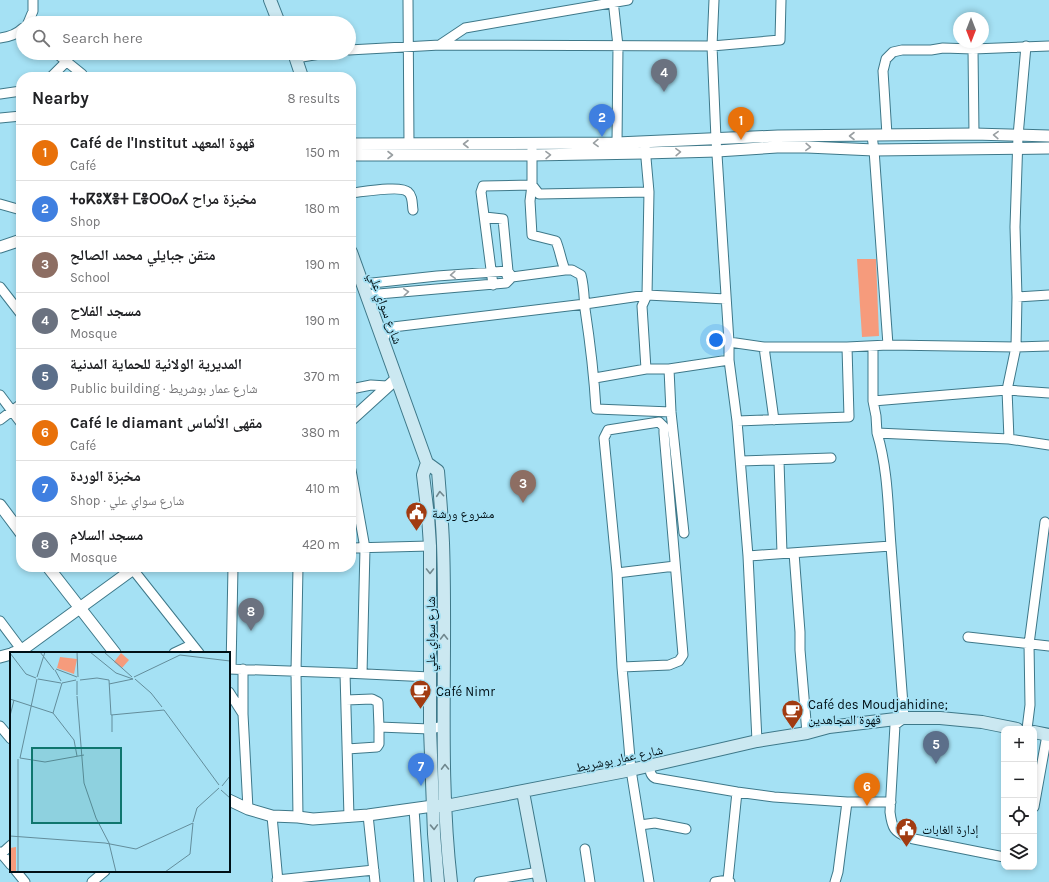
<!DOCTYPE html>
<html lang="en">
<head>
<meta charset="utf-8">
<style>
  body { margin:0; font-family:Karla,"Noto Naskh Arabic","Noto Sans Tifinagh",sans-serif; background:#f2f2f2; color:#202124 }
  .controls { position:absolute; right:12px; bottom:12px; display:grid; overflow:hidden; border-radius:8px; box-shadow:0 2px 6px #0003 }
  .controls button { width:36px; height:36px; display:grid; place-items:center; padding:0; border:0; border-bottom:1px solid #e0e0e0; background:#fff; color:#202124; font:20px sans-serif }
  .compass { position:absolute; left:953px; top:12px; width:36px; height:36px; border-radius:50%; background:#fff; box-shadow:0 2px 6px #0003; rotate:180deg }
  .you { position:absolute; left:716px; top:340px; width:14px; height:14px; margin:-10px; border:3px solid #fff; border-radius:50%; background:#1a73e8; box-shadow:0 0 0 6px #1a73e833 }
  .badge { display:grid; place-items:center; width:26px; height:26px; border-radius:50%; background:#ea580c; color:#fff; font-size:13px; font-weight:700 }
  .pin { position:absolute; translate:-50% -33px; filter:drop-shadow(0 1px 2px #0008) }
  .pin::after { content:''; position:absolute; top:21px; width:14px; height:12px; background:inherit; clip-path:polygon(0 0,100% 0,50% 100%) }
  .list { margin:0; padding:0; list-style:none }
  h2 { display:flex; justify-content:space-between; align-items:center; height:52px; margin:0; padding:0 16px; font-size:17px }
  h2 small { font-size:13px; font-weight:400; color:#757577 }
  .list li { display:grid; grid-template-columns:26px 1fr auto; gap:12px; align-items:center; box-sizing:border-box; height:56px; padding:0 16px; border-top:1px solid #e0e0e0 }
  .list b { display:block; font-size:15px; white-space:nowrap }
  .list p { margin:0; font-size:13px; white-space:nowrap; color:#757577 }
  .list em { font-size:13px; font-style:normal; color:#757577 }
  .icon { flex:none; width:22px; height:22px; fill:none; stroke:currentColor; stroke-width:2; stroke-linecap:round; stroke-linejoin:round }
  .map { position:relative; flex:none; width:1049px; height:882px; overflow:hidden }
  .search { position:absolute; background:#fff; box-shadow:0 2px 6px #0003; left:16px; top:16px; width:340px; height:44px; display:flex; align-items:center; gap:10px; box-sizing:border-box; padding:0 14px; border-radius:22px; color:#757577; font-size:15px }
  .panel { position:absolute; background:#fff; box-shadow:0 2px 6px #0003; left:16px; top:72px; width:340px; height:500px; border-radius:16px }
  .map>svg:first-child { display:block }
  .green { fill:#f69b7c }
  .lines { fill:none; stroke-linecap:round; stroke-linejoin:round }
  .minor-casing { stroke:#3e7889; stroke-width:11 }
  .tertiary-casing { stroke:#3e7889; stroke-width:13 }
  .secondary-casing { stroke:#3e7889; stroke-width:14 }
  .minor { stroke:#fff; stroke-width:9 }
  .tertiary { stroke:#fff; stroke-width:11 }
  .secondary { stroke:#cbe8f1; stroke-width:12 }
  .oneway { stroke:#999fa2 }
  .oneway2 { stroke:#70878e }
  .labels { text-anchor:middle; stroke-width:3.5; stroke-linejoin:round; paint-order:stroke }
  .street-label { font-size:13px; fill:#001016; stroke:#a5e1f4 }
  .poi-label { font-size:13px; fill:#001016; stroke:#a5e1f4; text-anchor:start }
  .inset-road { fill:none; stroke:#638d9b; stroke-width:1 }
  .view { fill:#0f766e; fill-opacity:0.15; stroke:#0f766e; stroke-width:2 }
  .inset-edge { fill:none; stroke:#001016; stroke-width:2 }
</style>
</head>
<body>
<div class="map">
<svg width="1049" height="882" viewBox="0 0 1049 882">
  <rect width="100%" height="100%" fill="#a5e1f4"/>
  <path class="green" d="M857,259H876L879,336L862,337Z"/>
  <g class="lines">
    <defs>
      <path id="minor" d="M408,0L409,144
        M613,0L618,46L617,143
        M714,0L712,46L716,139L729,342V360L737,421L748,556L757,741
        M28,23L33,11V0
        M0,38C9,37 16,35 23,28
        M441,44L465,28L628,0
        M973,49L974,134
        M349,50L440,45L712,46L780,40L781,0
        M56,53L82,74L80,77
        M296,58L326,53
        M51,77L66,62
        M0,94L21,91
        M0,118L21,116
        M887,135L883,71L886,59L893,52L902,50H931L943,48L973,49L1049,46
        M872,136L874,150L888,345
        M645,147L649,192L647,295L642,306L646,369
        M532,149V185L530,201L532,235L556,241C560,251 561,260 565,270
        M351,193C362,192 401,185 408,192C413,196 412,204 413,210
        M0,204L21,210
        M485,217L503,219L508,271L507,276
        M363,284L437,276L508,271L512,277
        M493,285L481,192L483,186L532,185L539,194L649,192
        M0,287L21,314
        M367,295L506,283L512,277L565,270H572L581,275C584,286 584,297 585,309C590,342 594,375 596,409L671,412
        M1017,297L1049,295
        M383,340L386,333L393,327L585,304L647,295L726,299
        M729,342L764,347H847L888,345L1016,347L1049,346
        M873,346V401L876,416L877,433
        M764,347L774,420
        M669,369L671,412L684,533
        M595,378L646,369H669L729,360
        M351,389L371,385L387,386
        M0,395L21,423
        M873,401L1007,390L1049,393
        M0,420L21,404
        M737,421L849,417L847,347
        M1009,439L1007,390L1016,347L1017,297L1015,227L1018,136L1026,46
        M741,461L831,458
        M779,461L782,553
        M351,470L365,548L362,674
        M891,546C888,508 888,469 877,433L1009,439L1049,445
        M351,548L430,546
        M794,553L800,632V650L807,733
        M748,556L891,546L904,718L895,725L890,812C892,828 894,832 909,838L1004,857
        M131,567L199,653
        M298,567L296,672L298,817
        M617,573L675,566
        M0,621L24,653
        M968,637L1049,646
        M174,653L191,645
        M622,667L669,665L679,661L683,655L664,433V427L659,422L608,430L604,438L617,573L622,667L631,770L649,882
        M229,669L345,673L430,677
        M231,669L233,567
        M345,673L349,817
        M229,692L243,714L248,809
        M346,700L372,699L378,702L379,727L430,729L444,726
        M243,714V669
        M0,726L11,739
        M1027,729L1030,705L1029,644L1045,522
        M347,749L377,747L379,744V727
        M650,766C650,771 650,775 655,778L737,792L774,797L847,802L838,872L835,882
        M847,802H891
        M1034,807L1047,735
        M414,809L419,882
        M368,815L375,882
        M272,816L278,882
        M640,825L655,823L686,829
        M585,849L590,882
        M0,852L11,865
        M0,855L11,845
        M16,871L25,882
        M277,880L374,870
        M728,880L737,792
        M92,882L105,871
        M479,882L539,872
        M715,882L728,880L730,882"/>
      <path id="tertiary" d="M351,144L617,143L778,136L974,134L1049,136
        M351,155H532L644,153L717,151L777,147H807L874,150L1049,148
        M0,247L21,240
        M351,420L396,379
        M0,505L21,533
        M48,567L115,653
        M13,653L22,650L136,567
        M0,657L11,654
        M229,800L248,809L272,816L298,817L313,819L368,815L433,806"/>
      <path id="secondary" d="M270,0L279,23
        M294,53L302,77
        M351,252L427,463L438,471C440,495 442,519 443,543C447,656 438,770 451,882
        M427,463L423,475L428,516L430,546V729L434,834L438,882
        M1034,732L1049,735
        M523,792L540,882
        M433,806H446L631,770L757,741L807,733L829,727L904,718H940L982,722L1017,729"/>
    </defs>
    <use href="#minor" class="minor-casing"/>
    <use href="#tertiary" class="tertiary-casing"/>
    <use href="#secondary" class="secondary-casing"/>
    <use href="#minor" class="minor"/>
    <use href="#tertiary" class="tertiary"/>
    <use href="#secondary" class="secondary"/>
  </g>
  <defs><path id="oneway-chevron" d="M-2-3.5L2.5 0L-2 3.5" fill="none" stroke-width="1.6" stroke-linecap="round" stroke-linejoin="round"/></defs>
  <g class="oneway">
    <use href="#oneway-chevron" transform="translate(996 135) rotate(-178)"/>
    <use href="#oneway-chevron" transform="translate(852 136) rotate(180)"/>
    <use href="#oneway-chevron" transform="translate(596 143) rotate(179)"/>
    <use href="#oneway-chevron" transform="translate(466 144) rotate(180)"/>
    <use href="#oneway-chevron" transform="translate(808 147) rotate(2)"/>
    <use href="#oneway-chevron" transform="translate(678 152) rotate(-2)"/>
    <use href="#oneway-chevron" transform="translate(390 155)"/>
    <use href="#oneway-chevron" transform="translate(548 155) rotate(-1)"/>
    <use href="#oneway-chevron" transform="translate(453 275) rotate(176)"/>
    <use href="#oneway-chevron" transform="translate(406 292) rotate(-5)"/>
  </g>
  <g class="oneway2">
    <use href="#oneway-chevron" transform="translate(440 494) rotate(-95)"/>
    <use href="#oneway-chevron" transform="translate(430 571) rotate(90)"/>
    <use href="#oneway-chevron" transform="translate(444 637) rotate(-90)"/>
    <use href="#oneway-chevron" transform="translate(445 767) rotate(-91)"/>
    <use href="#oneway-chevron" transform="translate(434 827) rotate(88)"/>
  </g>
  <defs>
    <symbol id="civic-pin" viewBox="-11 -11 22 30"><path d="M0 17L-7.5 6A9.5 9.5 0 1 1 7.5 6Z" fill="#a13b11" stroke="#a5e1f4"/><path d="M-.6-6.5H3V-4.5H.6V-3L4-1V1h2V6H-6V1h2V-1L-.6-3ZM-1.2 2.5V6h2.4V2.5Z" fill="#fff"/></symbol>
    <symbol id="cafe-pin" viewBox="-11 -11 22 30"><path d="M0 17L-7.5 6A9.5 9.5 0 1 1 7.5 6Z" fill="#a13b11" stroke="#a5e1f4"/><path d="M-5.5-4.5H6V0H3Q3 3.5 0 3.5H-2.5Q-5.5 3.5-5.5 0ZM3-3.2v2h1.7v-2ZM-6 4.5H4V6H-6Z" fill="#fff"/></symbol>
  </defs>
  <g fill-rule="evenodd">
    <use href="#civic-pin" x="404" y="500" width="25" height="34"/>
    <use href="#cafe-pin" x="408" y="678" width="25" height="34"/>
    <use href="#cafe-pin" x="780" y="698" width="25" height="34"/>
    <use href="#civic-pin" x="894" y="816" width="25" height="34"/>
  </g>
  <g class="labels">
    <g class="street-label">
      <text transform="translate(386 308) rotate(70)" y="5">شارع سواي علي</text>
      <text transform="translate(430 634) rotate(-90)" y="5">شارع سواي علي</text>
      <text transform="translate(619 758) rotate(-12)" y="5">شارع عمار بوشريط</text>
    </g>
    <g class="poi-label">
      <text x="432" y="518">مشروع ورشة</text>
      <text x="436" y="696">Café Nimr</text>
      <text x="808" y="709">Café des Moudjahidine;<tspan x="808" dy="15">قهوة المجاهدين</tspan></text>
      <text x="922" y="834">إدارة الغابات</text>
    </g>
  </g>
  <g transform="translate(10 652)">
    <rect width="220" height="220" fill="#a5e1f4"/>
    <path d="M50,5L67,7L64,22L47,16ZM6,195V220H0V196Z" fill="#f69b7c"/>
    <path d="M111,1L119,8L112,16L104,10Z" fill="#f69b7c"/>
    <path class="inset-road" d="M30,0L44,18M67,0L68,25M80,0L106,21L123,27M94,0L122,25M0,1L16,22L26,26M46,17L67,25M45,18L51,29M27,25L35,0M124,25L170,3L220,9M28,27L51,31M125,27L141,41L152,55M70,28L87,26L99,28L101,63L154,58M67,29V43M52,31L66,28M99,32L123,27M67,44L74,131L86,166L99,191L106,220M0,47L43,61L64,88L67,104M154,58L209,133M43,61L52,31M0,64L4,48M102,80V63M10,106L27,27M10,106L35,110L74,103M212,134L220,124M211,138L220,146M183,170L187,156L209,136M0,184L95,191L126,197L183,171M8,220V107M155,220L180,202L183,171"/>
    <path class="view" d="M22,96H111V171H22Z"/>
    <rect width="220" height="220" class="inset-edge"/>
  </g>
</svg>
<div class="controls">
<button>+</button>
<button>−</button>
<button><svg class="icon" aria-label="locate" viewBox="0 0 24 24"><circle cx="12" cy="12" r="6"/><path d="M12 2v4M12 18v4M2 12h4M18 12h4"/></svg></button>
<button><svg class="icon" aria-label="layers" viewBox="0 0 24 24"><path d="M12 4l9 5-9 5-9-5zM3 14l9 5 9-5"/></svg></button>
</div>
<svg class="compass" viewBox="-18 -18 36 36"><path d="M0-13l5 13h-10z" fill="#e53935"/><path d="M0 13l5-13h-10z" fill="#757577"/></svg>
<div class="you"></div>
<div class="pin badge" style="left:741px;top:140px;background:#e8710a">1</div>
<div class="pin badge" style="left:602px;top:137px;background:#3f7fe0">2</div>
<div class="pin badge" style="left:523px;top:503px;background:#8d6e63">3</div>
<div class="pin badge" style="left:664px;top:92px;background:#6b7280">4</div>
<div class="pin badge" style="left:936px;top:764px;background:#5c6f8a">5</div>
<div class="pin badge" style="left:867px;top:806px;background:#e8710a">6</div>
<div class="pin badge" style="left:421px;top:786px;background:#3f7fe0">7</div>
<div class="pin badge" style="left:251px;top:631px;background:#6b7280">8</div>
<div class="search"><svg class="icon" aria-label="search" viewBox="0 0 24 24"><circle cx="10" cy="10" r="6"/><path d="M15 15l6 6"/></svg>Search here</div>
<section class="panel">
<h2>Nearby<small>8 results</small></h2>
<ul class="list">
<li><span class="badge" style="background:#e8710a">1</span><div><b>Café de l'Institut قهوة المعهد</b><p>Café</p></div><em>150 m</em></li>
<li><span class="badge" style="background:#3f7fe0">2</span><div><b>ⵜⴰⴽⵓⵅⴻⵜ ⵎⴻⵔⵔⴰⵃ مخبزة مراح</b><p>Shop</p></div><em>180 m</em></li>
<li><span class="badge" style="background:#8d6e63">3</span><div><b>متقن جبايلي محمد الصالح</b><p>School</p></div><em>190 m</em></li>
<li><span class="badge" style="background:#6b7280">4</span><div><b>مسجد الفلاح</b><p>Mosque</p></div><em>190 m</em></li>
<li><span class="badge" style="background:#5c6f8a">5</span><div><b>المديرية الولائية للحماية المدنية</b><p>Public building · شارع عمار بوشريط</p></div><em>370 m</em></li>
<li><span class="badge" style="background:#e8710a">6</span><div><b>Café le diamant مقهى الألماس</b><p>Café</p></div><em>380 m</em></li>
<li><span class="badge" style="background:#3f7fe0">7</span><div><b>مخبزة الوردة</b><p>Shop · شارع سواي علي</p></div><em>410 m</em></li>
<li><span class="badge" style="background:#6b7280">8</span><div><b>مسجد السلام</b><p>Mosque</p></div><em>420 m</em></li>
</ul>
</section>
</div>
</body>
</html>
